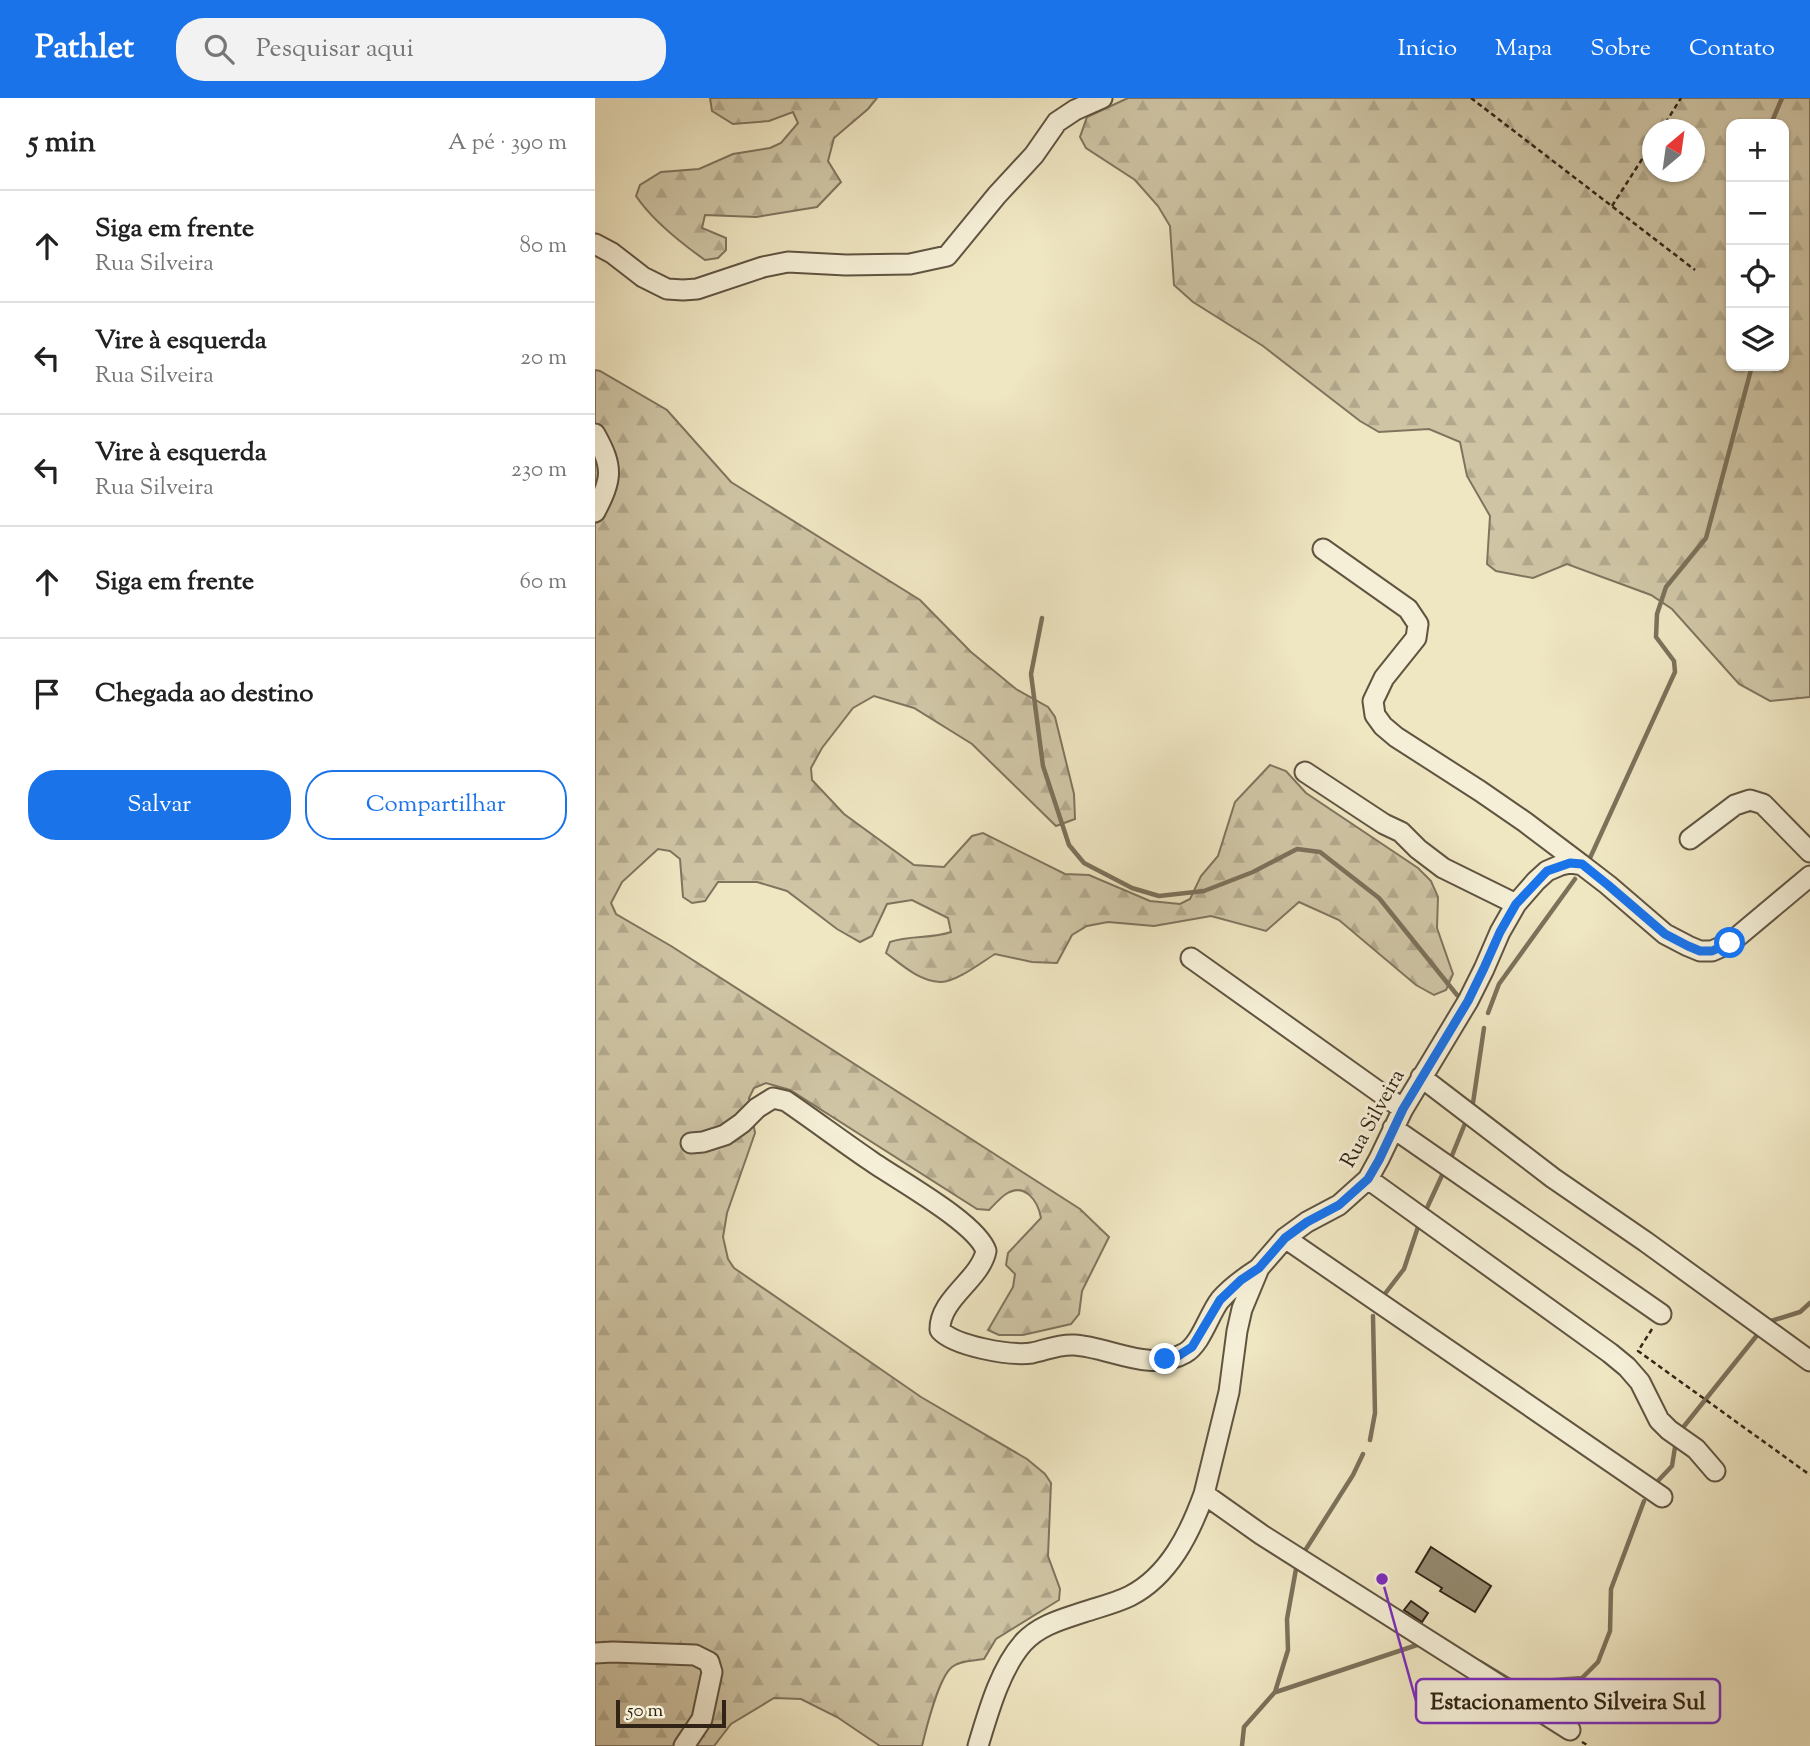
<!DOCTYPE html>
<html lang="pt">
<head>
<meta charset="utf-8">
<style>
  body { margin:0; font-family:"Sorts Mill Goudy",serif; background:#f2f2f2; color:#222 }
  .controls { position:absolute; right:21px; top:21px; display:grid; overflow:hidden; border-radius:14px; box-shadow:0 2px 5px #0004 }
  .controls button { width:63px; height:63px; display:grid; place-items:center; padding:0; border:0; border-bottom:2px solid #e0e0e0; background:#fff; color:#222; font:35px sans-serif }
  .compass { position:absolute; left:1047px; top:21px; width:63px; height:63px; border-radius:50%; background:#fff; box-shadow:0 2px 5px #0004; rotate:29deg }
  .scale { position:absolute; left:21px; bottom:18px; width:110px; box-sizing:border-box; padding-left:7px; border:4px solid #312416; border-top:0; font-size:19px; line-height:24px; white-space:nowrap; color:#312416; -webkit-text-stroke:5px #f5efd7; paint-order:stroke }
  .stop { position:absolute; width:21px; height:21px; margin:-16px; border:5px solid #1a73e8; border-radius:50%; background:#fff }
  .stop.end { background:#1a73e8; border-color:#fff; box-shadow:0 2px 7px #0008 }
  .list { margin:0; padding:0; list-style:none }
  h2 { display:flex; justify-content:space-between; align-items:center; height:91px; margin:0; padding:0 28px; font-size:30px }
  h2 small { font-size:23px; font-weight:400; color:#767676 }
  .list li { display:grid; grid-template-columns:46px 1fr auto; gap:21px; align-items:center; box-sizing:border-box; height:112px; padding:0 28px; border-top:2px solid #e0e0e0 }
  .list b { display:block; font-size:26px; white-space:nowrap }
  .list p { margin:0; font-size:23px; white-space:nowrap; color:#767676 }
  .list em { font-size:23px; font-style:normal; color:#767676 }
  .actions { display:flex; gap:14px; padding:21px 28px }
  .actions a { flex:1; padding:16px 0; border:2px solid #1a73e8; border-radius:28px; text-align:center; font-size:24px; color:#1a73e8 }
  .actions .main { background:#1a73e8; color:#fff }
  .icon { flex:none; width:38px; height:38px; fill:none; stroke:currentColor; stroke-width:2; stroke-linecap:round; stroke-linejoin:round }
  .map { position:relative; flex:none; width:1215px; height:1648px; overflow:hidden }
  header { display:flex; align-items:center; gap:42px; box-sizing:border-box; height:98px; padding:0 35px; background:#1a73e8; color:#fff }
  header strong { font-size:33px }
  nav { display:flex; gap:38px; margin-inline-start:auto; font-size:24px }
  .search { width:490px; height:63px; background:#f2f2f2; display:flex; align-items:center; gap:18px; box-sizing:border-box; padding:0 24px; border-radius:28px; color:#767676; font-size:26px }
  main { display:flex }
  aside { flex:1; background:#fff }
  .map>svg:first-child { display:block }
  .forest { fill:url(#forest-firs); stroke:#80745e; stroke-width:2; fill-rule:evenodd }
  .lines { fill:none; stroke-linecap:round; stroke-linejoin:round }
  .stream { stroke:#7c715a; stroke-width:4.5 }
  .building { fill:#94896f; stroke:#312416; stroke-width:2 }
  .minor-casing { stroke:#605441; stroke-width:23 }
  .path { stroke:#312416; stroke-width:2.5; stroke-dasharray:5 3.5; stroke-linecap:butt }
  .minor { stroke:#f5efd7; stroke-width:19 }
  .route { stroke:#1a73e8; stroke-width:9 }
  .labels { text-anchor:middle; stroke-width:6; stroke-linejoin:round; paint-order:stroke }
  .street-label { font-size:21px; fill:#312416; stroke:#f5efd7 }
  .leader { fill:none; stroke:#7b2cbf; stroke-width:2.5 }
  .callout-dot { fill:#7b2cbf; stroke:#f5efd7; stroke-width:2.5 }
  .callout { fill:#f5efd7; stroke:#7b2cbf; stroke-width:2.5 }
  .callout-label { font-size:23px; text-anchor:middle; font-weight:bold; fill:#312416 }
</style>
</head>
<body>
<header>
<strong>Pathlet</strong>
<div class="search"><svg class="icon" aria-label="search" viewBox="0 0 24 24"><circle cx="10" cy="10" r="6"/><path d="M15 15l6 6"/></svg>Pesquisar aqui</div>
<nav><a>Início</a><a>Mapa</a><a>Sobre</a><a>Contato</a></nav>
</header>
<main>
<aside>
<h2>5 min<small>A pé · 390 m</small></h2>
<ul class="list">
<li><svg class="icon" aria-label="ahead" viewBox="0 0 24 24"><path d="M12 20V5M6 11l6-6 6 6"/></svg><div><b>Siga em frente</b><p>Rua Silveira</p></div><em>80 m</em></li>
<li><svg class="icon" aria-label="left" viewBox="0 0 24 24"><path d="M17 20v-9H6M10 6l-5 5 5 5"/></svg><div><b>Vire à esquerda</b><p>Rua Silveira</p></div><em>20 m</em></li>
<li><svg class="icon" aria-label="left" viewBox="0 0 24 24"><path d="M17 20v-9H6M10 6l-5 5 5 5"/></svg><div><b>Vire à esquerda</b><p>Rua Silveira</p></div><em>230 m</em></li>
<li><svg class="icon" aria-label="ahead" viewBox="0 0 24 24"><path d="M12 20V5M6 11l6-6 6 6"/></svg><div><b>Siga em frente</b></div><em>60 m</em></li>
<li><svg class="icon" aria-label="arrive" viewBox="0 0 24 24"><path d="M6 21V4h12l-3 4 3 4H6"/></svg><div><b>Chegada ao destino</b></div></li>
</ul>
<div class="actions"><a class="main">Salvar</a><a>Compartilhar</a></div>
</aside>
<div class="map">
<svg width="1215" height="1648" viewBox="0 0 1215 1648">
  <defs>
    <pattern id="forest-firs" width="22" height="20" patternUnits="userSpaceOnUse" patternTransform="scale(1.75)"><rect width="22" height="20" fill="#cfc5a5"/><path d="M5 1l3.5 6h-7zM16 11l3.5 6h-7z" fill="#b2a98d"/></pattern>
  </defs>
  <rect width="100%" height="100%" fill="#efe6c2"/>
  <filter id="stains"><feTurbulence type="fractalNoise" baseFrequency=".00286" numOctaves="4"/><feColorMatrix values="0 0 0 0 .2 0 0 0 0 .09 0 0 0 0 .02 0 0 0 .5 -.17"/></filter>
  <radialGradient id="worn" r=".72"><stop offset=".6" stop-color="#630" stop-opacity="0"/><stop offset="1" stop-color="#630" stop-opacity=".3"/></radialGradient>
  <path class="forest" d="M115,0H282L273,11L239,40L233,63L246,84L222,109L161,119L110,117L107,130L131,140V152L123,160L110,162C86,145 57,122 41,98L45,87L66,74L104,71L138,56L175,50L186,45L203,25L198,14L174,23L138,26L117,13Z
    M533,0H1215V599L1175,603L1144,586L1077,511L1056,497L972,466L938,480L901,473L892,466L895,418L872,378L865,344L834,331L784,334L765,323L668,248L598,204L579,187L575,128L563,108L540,82L491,50L485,39L492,19ZM1189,26V268H1136V26ZM1058,32H1100V74H1058Z
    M0,272L5,273L72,312L136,384L325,502L376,554L421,591L453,609L460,619L479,696L480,721L461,728L377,646L319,610L279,598L258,610L227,650L216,670L217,682L249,716L319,767L349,769L377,738L388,735L470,776L494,777L555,803L585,806L595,801L606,778L623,758L640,704L675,667L691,673L711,695L823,770L836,783L843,799L842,830L858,876L851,892L839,897L821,887L744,822L704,804L671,833L616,818L559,828L513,824L492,828L477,837L462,865L437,864L400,856C387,864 360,885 345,884C324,883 307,867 291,855L295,844C315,837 336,841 356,834L353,820L317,802L292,806L277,838L265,844L242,831L192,793L162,784H123L110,803L97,805L88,799L85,761L75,753L63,751L27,784L16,805L21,816L76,848L485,1111L514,1139L487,1193L484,1216L476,1226L428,1237H404L393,1232L418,1189L420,1176L411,1167L413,1155L446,1120C443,1103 430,1084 411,1096C405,1100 399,1107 394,1112L382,1111L195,992L171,985L159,990L154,1000L160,1035L132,1115L128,1139L133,1161L139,1170L326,1299L432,1361L450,1376L456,1385L453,1458L465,1491L464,1502L401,1541L389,1561C379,1563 366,1562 357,1569C344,1579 331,1631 327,1648H285L242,1619L206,1601L179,1600L136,1626L119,1648H0Z"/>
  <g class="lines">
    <path class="stream" d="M1176,26L1187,0
      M447,520L436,576L448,668L474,747L489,765L537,790L564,798L609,793L658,774L702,751L725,754L784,800L862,897
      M995,760L1080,574L1079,563L1061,539L1062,516L1071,489L1111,440L1157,268
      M893,915L904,886L980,781
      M878,1005L889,930
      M856,1060L871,1023
      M831,1112L849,1073
      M789,1197L809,1171L824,1126
      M1176,1223L1205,1214L1215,1205
      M1086,1332L1163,1236
      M775,1342L780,1315L778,1218
      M1060,1386L1077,1368L1081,1343
      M711,1451L758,1377L768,1356
      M885,1564L920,1585L987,1580L1003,1564L1015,1533L1016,1491L1049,1403
      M681,1594L825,1546
      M647,1648L649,1629L680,1594L693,1552L692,1521L701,1471"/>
  </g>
  <path class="building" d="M836,1449L896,1488L880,1514L845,1493L847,1490L821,1474Z
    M816,1503L833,1515L827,1524L809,1512Z"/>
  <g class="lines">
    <defs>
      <path id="minor" d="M0,146L17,155L48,179L72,191L88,192L102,191L168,169L193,164L251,167L315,166L352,158L402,97L439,57L462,24L480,12L507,0
        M0,336C19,370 17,381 0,414
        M728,451L813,511L823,526L821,540L789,580L778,603L780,617L788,628L801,639L885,693L930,724L987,767
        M710,674L789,726L806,734L823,751L848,770L921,806
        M1095,741L1140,707L1155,702L1168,706L1215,754
        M596,860L808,1011
        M826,979L958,1080L1051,1144L1215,1263
        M798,1030L1066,1216
        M96,1045L108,1044L130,1037L147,1025L162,1010L178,1000L191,1003C220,1023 248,1044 276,1063C303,1082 382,1125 391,1153C385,1182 344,1201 345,1232C359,1248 415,1258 437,1255C451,1252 464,1246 479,1247C515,1249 555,1275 590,1255C606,1246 614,1216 625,1202C636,1189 649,1180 663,1171
        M773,1081L1015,1255L1032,1269L1045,1284L1064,1322L1074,1332L1101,1351L1120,1373
        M690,1140L1067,1399
        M609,1396L667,1437L975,1632
        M0,1555L18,1554L100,1557L114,1564L117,1574L107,1621L89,1648
        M383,1648C393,1615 405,1571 428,1545C444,1527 468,1521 489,1514C504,1509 521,1505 535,1498C574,1478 595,1435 609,1396L634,1294L642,1233L647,1211L664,1170L690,1140L712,1124L744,1107L773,1081L784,1061L808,1011L873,903L889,871L905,834L921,806L941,783L952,773L966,767L975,765L987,767L1013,787L1070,836L1093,848L1105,853H1117L1135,845L1215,778"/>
    </defs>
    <use href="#minor" class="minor-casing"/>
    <path class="path" d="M876,0L1100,172
      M1066,32L1086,0
      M1017,108L1058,44
      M1057,1231L1043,1253L1215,1377
      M987,1644L994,1648"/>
    <use href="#minor" class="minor"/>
  </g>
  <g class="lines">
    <path class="route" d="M570,1261L583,1258L597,1249L625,1202L646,1182L664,1170L690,1140L712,1124L744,1107L773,1081L784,1062L808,1011L873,903L889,870L905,834L921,806L952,773L975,765L987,766L1013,787L1070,836L1093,848L1105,853H1117L1135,845"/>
  </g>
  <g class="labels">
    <g class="street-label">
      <text transform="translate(777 1020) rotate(-61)" y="7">Rua Silveira</text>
    </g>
  </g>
  <path class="leader" d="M787 1481L821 1603"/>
  <circle class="callout-dot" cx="787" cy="1481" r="7"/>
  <rect class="callout" x="821" y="1581" width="304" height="44" rx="7"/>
  <g class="callout-label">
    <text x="973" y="1611">Estacionamento Silveira Sul</text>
  </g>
  <rect width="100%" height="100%" filter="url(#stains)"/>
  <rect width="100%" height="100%" fill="url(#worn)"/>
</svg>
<div class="controls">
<button>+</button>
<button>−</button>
<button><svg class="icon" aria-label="locate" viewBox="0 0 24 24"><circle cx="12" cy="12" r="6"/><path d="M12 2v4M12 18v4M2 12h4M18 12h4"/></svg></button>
<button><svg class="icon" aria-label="layers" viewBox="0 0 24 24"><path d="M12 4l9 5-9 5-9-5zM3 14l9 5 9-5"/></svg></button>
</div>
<svg class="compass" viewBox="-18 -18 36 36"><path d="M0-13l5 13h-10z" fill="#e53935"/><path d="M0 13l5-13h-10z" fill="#767676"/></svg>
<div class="scale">50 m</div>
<div class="stop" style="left:1135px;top:845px"></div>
<div class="stop end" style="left:570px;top:1261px"></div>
</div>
</main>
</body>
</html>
